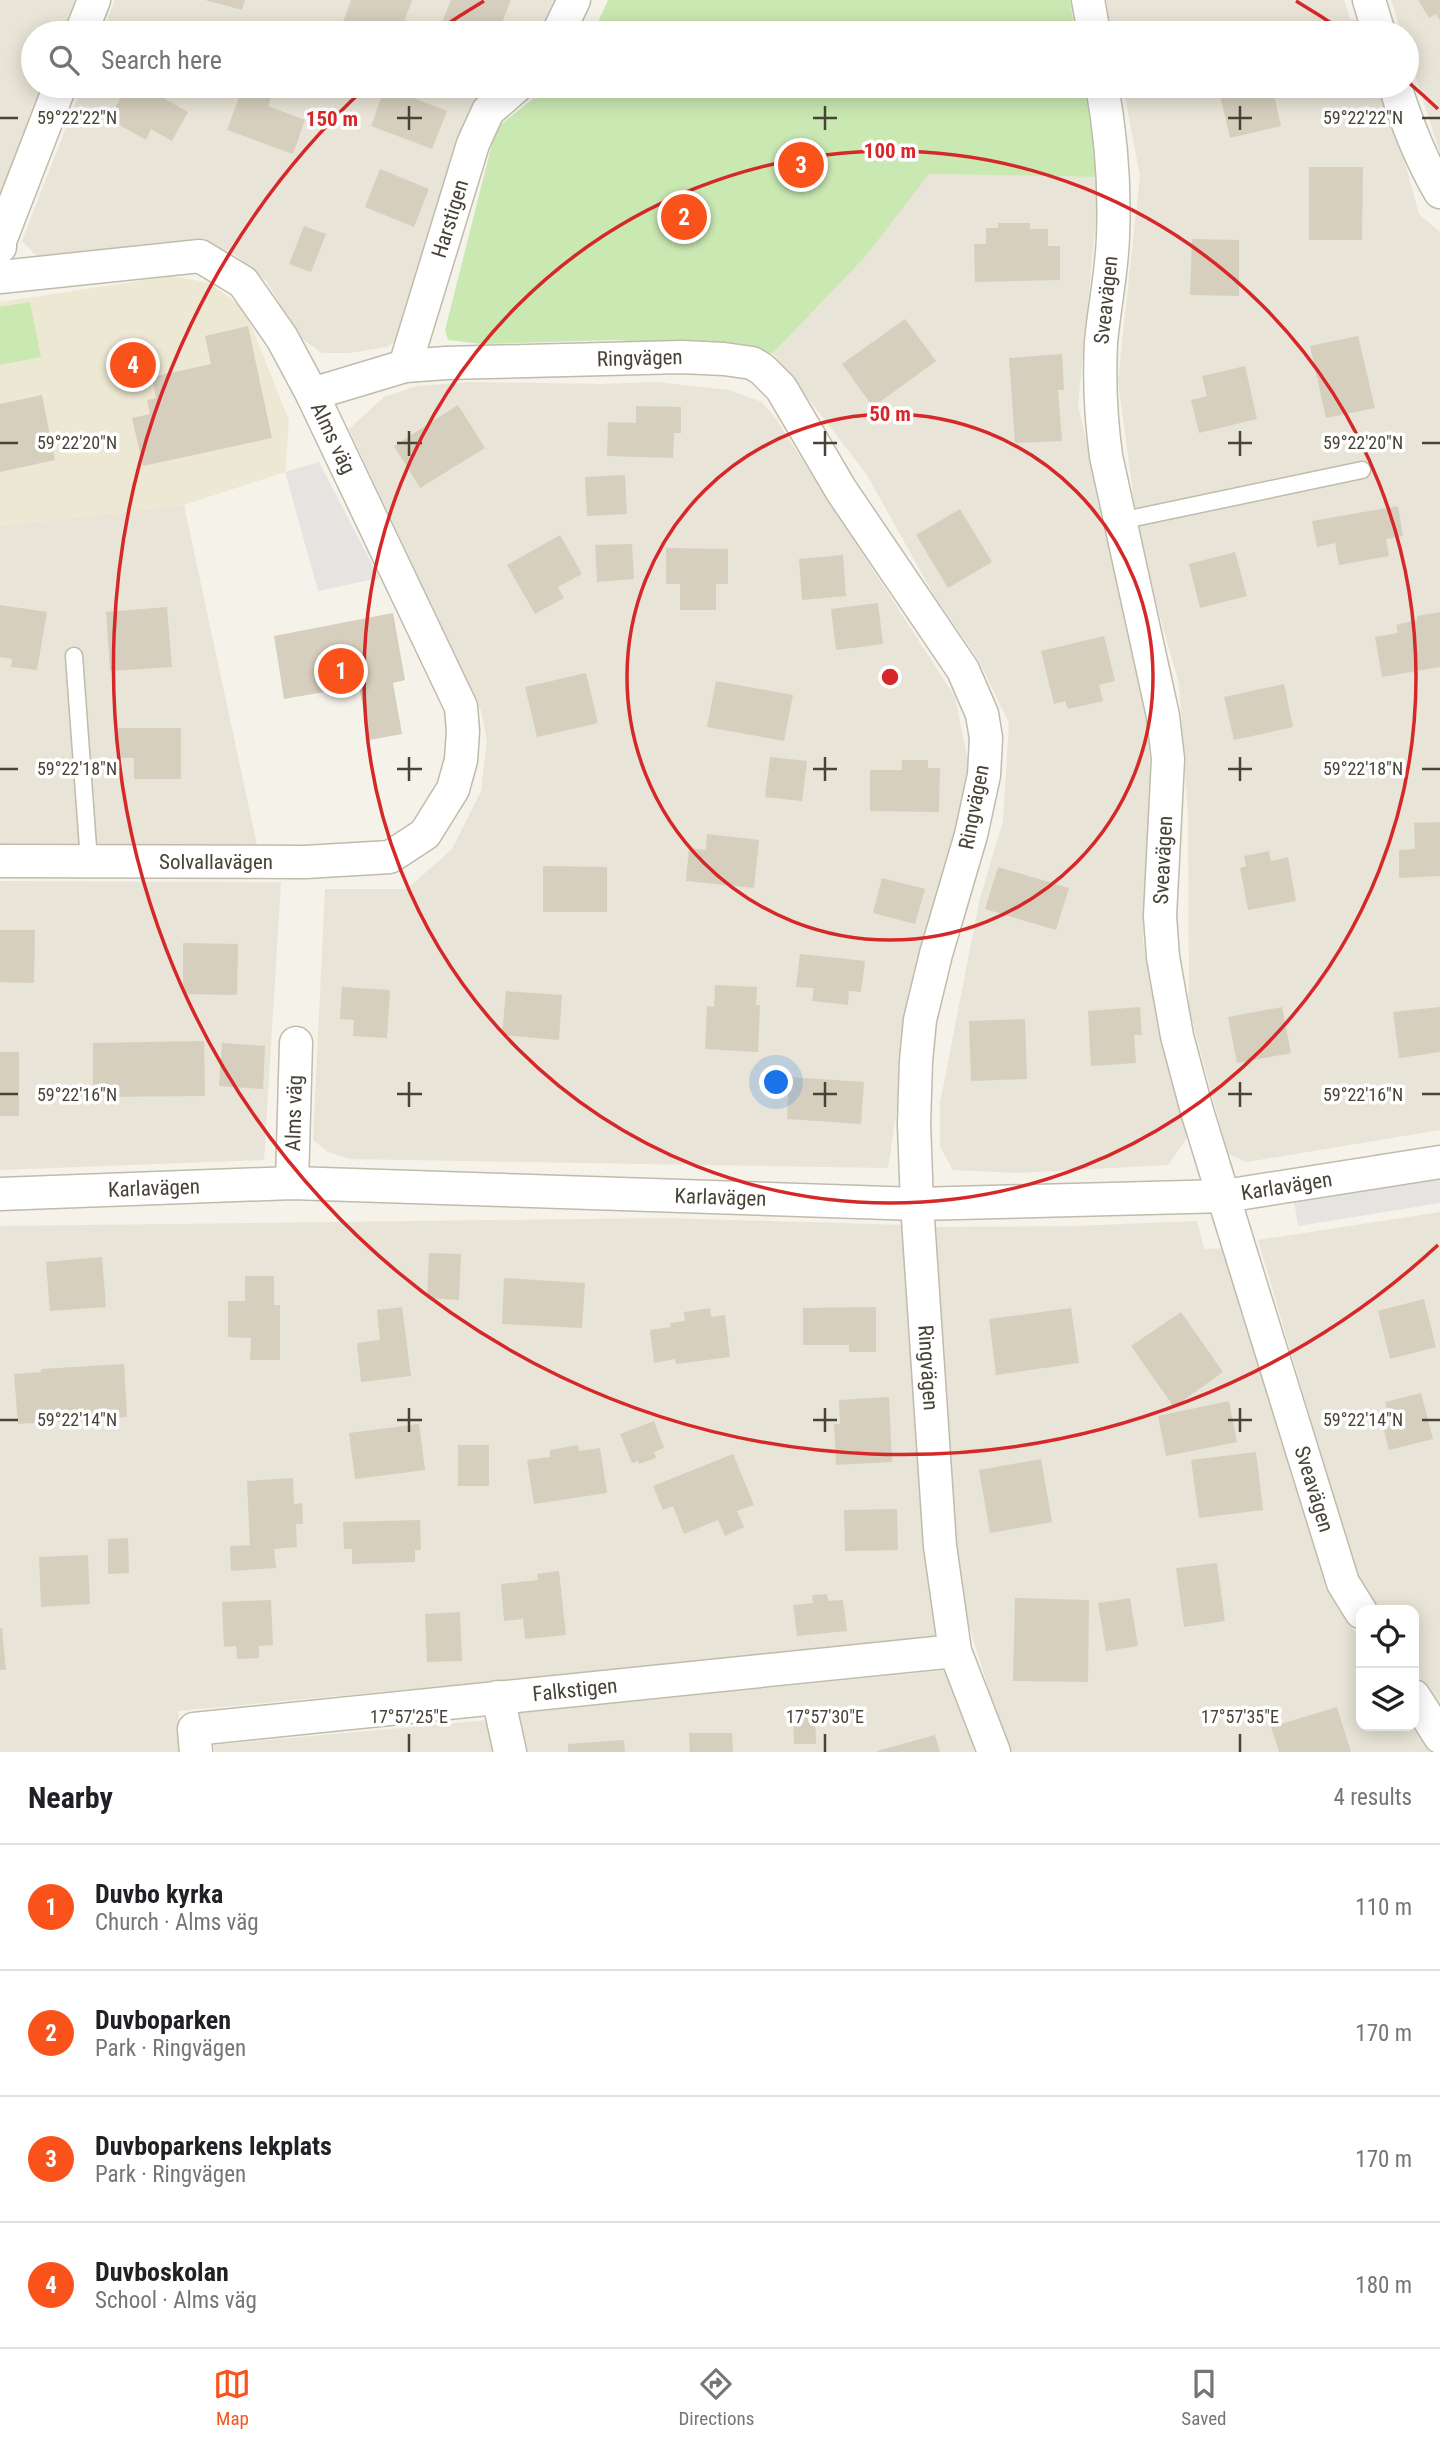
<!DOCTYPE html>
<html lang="en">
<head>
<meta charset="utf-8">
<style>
  body { margin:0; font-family:"Roboto Condensed",sans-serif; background:#f6f6f6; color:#202124 }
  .controls { position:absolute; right:21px; bottom:21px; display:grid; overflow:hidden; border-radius:14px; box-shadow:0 4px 18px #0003 }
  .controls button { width:63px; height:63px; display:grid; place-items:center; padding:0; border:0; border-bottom:2px solid #e0e0e0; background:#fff; color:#202124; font:35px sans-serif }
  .you { position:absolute; left:777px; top:1083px; width:24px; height:24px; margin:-18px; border:5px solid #fff; border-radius:50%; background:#1a73e8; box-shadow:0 0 0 10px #1a73e833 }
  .badge { display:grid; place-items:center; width:46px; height:46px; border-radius:50%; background:#f9521b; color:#fff; font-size:23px; font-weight:700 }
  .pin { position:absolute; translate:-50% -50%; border:4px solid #fff; box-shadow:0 2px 7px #0006 }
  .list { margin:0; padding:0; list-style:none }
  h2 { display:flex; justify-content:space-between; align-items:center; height:91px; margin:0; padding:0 28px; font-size:30px }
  h2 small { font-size:23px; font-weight:400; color:#757577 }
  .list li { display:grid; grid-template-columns:46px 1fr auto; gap:21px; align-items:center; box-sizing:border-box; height:126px; padding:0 28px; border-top:2px solid #e0e0e0 }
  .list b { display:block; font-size:26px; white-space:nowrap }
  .list p { margin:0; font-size:23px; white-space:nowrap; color:#757577 }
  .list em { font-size:23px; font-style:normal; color:#757577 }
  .icon { flex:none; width:38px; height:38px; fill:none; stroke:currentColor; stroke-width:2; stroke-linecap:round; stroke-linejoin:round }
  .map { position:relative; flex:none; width:1440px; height:1752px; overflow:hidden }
  .search { position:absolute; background:#fff; box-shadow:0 4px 18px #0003; left:21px; right:21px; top:21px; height:77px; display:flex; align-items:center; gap:18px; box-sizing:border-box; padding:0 24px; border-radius:38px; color:#757577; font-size:26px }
  .sheet { height:595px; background:#fff }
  nav { display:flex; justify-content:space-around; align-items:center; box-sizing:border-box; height:98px; border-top:2px solid #e0e0e0; background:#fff; font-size:19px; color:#757577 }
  nav a { display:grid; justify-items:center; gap:4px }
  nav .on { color:#f9521b }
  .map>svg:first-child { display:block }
  .residential { fill:#e8e4d7 }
  .education { fill:#ede8d3 }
  .green { fill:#cae8b2 }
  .parking { fill:#e6e4e0 }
  .building { fill:#d6cfbe }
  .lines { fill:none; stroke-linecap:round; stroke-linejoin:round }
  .lane-casing { stroke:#c0bbab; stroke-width:19 }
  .street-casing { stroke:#c0bbab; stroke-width:35 }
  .lane { stroke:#fff; stroke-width:16 }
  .street { stroke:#fff; stroke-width:32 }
  .ticks { fill:none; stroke:#484337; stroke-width:2.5 }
  .ring { fill:none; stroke:#d62828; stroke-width:3.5 }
  .labels { text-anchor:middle; stroke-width:7; stroke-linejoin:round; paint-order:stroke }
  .street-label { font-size:21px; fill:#484337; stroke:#fff }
  .ticks-label { font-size:18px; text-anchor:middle; fill:#484337; stroke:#fff; stroke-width:7; stroke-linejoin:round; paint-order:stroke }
  .centre { fill:#d62828; stroke:#fff; stroke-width:3.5 }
  .ring-label { font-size:21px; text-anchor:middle; font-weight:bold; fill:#d62828; stroke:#fff; stroke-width:7; stroke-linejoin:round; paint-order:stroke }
</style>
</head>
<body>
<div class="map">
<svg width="1440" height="1752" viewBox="0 0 1440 1752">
  <rect width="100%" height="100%" fill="#f4f2e9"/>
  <path class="residential" d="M0,0H75L62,33H33V86H42L0,199Z
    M115,0H561L547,33H102Z
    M1106,0H1344L1350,19L1366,21L1370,33H1112Z
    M1391,0H1440V153L1407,50V33H1402Z
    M82,86H500L471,106L403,337L387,347L349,353H322L298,336L267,282L234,254L207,243L161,242L40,259L22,241Z
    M1123,86H1384L1419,214L1440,232V1130L1247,1162L1228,1154L1189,1009L1188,816L1179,684L1140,546L1118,380L1140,176Z
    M928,174L1100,177L1078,406L1140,668L1148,728L1152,813L1146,876L1143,942L1155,1011L1187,1138L1168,1165L1018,1173L953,1170L940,1147V1103L980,898L1003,821L1009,723L978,659L935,597L867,475L773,353L865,257Z
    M469,382L600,384L656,382L729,390L762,402L776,419L955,697L971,776L913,1004L888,1168L349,1159L328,1152L313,1140L325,889H407L452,849L481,791L487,741L481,711L349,429L384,397L417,386Z
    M184,505L257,845L0,844V526Z
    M0,881L281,882L264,1160L0,1170Z
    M1440,1212V1708L1414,1668V1610H1378L1356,1574L1258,1240Z
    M664,1218L905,1225L943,1639L178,1711L182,1752H0V1226Z
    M1197,1221L1204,1249L1232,1248L1280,1434L1326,1588L1361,1641V1726H1414V1720L1435,1752H1008L963,1606L943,1404L936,1227L1075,1226Z
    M947,1670L977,1752H528L519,1713Z
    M488,1720L495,1752H215L214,1745Z"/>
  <path class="education" d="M172,276L210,283L245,310L289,420L285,472L184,505L0,526V302Z"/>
  <path class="green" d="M608,0H1070L1075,33H593Z
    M549,86H1084L1100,177L929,174L865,257L773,353L615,340L482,344L448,340L445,330L496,128Z
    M30,302L41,357L0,365V307Z"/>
  <path class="parking" d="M319,462L379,578L318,591L285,472Z
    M1440,1177V1203L1298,1226L1294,1201Z"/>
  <path class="building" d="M205,0H245L242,10Z
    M351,0H412L400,33H339Z
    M451,0H511L498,33H438Z
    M1418,0H1440V20L1436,14L1429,18Z
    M127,86H142L188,112L172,141L151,129L146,140L109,119Z
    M243,86H256L273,92L268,106L305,120L293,154L227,130Z
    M1218,86H1272L1281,126L1230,138Z
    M385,87L447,111L432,149L371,126Z
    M1309,167H1363L1362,240H1309Z
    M380,169L429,189L414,227L365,207Z
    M998,223H1030V229H1048V246H1060V280L975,282L974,244H986V228H998Z
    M304,226L326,234L311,272L289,264Z
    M1192,239L1239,240V296L1190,295Z
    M905,319L936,361L873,407L842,364Z
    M248,326L272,438L143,466L132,418L150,414L147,400L156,398L152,377L211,364L205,336Z
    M1358,336L1375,408L1326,418L1310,346Z
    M1062,354L1064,390H1058L1062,441L1015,443L1009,358Z
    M1245,366L1257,419L1199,433L1191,400L1207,396L1202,376Z
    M42,395L55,460L0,472V404Z
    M458,405L485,448L420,488L394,446Z
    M636,406L681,407V433H674L673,458L607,456L608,422L636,423Z
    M625,475L627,514L587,516L585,477Z
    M1398,506L1403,536L1386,539L1389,556L1339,565L1335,543L1317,547L1312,521Z
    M960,509L992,562L948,588L916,535Z
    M560,535L582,574L558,587L564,598L535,614L507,565Z
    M632,544L634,579L597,582L595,545Z
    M666,548L728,549V584H716V610H680V584H666Z
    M1235,552L1247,596L1200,608L1189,564Z
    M843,555L846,596L802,600L799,559Z
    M878,603L883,644L836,650L831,609Z
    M0,605L47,612L37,670L11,667L12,659L0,657Z
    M167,607L172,667L110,671L106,612Z
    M1440,612V667L1382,677L1375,637L1398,633L1396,625L1417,620V616Z
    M393,613L405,680L393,683L402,734L369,740L359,686L284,699L274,636Z
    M1104,636L1115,681L1099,685L1103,701L1068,709L1065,701L1054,704L1041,651Z
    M586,673L598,723L537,737L525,687Z
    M716,681L793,695L784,741L707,727Z
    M1284,684L1293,727L1234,740L1224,697Z
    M118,728H181V779H134V758H118Z
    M770,757L807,761L802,801L765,797Z
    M902,760H928V768H940L939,812L870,811V770H902Z
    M1440,822V876L1399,878V850L1415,849L1414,823Z
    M707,834L759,840L754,888L686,881L689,848L706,850Z
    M1269,851L1271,861L1288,857L1296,901L1248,910L1240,868L1246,866L1244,856Z
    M543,866L607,867V912H543Z
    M998,867L1069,888L1056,930L985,909Z
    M882,878L925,889L915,924L873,913Z
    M0,930H35L34,983L0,982Z
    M183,943L238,944L237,995L183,994Z
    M800,954L865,961L861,992L849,991L848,1005L812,1001L814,988L796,987Z
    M715,985L757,987L756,1005H760L758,1052L705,1049L707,1006L714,1007Z
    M342,987L390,990L387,1038L353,1036L354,1020L340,1019Z
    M506,991L562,995L559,1040L502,1035Z
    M1140,1007L1142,1035H1134L1136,1063L1091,1066L1088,1011Z
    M1282,1007L1291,1053L1237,1063L1228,1017Z
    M1440,1007V1052L1399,1058L1393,1012Z
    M1025,1019L1027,1079L971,1081L969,1021Z
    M204,1041L205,1096L93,1097V1043Z
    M222,1043L265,1046L263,1089L219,1086Z
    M0,1052H19V1116H0Z
    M789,1077L864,1082L861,1124L787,1119Z
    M429,1253L461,1254L459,1300L427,1298Z
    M102,1257L106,1307L50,1311L46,1262Z
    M245,1276H274V1305H280V1360H250L251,1338L228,1337V1301H245Z
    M504,1278L585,1283L582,1328L502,1324Z
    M1424,1299L1436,1347L1390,1359L1378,1311Z
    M402,1307L411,1376L361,1382L357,1343L380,1340L377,1310Z
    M876,1307V1352H849V1345H803V1308Z
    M710,1308L711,1317L725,1315L730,1357L676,1364L675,1359L654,1363L650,1330L671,1327L670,1323L685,1321L684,1312Z
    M1071,1308L1079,1363L996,1375L989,1319Z
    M1181,1312L1223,1372L1174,1407L1131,1346Z
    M124,1364L127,1417L18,1424L14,1374L41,1372V1369Z
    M1421,1393L1433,1439L1389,1450L1379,1411L1387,1410L1385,1402Z
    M889,1397L892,1462L836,1465L834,1424H840L839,1400Z
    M1229,1401L1237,1442L1166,1456L1158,1416Z
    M654,1421L664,1448L654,1452L656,1458L639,1464L638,1461L632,1463L620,1434Z
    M419,1424L425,1470L355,1479L349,1433Z
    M458,1445H489V1486H458Z
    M578,1445L579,1451L600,1448L607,1493L534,1504L527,1460L550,1457V1450Z
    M1256,1452L1263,1510L1199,1518L1191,1460Z
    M733,1454L754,1505L737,1511L744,1527L725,1536L718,1520L684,1534L673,1506L663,1510L653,1486Z
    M1041,1459L1052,1522L990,1533L979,1470Z
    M293,1478L294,1504L302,1503L303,1524H296L297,1547L274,1549L276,1568L231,1571L230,1546L250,1545L247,1481Z
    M897,1509L898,1550L845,1551L844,1510Z
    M420,1520L421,1550H415V1562L352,1564V1549H344L343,1522Z
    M128,1538L129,1573L108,1574V1539Z
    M88,1555L90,1604L41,1607L39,1557Z
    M1217,1563L1225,1621L1184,1627L1176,1568Z
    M559,1571L566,1635L525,1639L523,1619L504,1621L501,1584L538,1580L537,1574Z
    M827,1594L828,1601L843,1600L847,1631L797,1636L793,1605L813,1603L812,1595Z
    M1015,1598L1089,1600L1088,1682L1013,1681Z
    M1130,1598L1138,1646L1106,1651L1098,1603Z
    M271,1600L273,1645L259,1646V1658L237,1659L236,1646L224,1647L222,1602Z
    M460,1612L462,1661L427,1662L425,1614Z
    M0,1628H2L6,1670H0Z
    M1337,1707L1351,1752H1279L1271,1727Z
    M815,1711L816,1744H794L793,1712Z
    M689,1733H732L733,1752H690Z
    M935,1735L940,1752H877V1751Z
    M624,1740L625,1752H568V1744Z"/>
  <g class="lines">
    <defs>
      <path id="lane" d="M1120,521L1362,470
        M74,656L89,861"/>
      <g id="street">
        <path d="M1088,0L1094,33"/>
        <path d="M1369,0L1379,33"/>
        <path d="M81,33L94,0"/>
        <path d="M558,33L574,0"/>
        <path id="s1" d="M1102,86C1111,135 1115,186 1113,236C1112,272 1104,308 1101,343C1099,381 1101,419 1106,456L1163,716L1168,759L1160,916L1163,957L1177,1036L1197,1111L1343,1583L1361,1612"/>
        <path d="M1395,86C1407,124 1420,158 1440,192"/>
        <path d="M0,247V241L60,86"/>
        <path id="s2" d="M0,277L200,256L243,282L282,338L312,394L461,707L463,731L461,760L453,789L425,834L390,857L305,862L0,861"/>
        <path id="s3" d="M405,366L473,144L488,111L517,86"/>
        <path id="s4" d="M312,394L405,366L446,363L682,357L724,359L752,363L762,369L781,388L841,490L963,670L982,714L986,738L984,775L971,835L936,954L920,1020L916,1061L914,1124L917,1204L940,1546L955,1651L994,1752"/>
        <path id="s5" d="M292,1183L296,1043"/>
        <path id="s6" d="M0,1194L292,1183L917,1204L1225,1196L1440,1162"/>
        <path d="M1414,1696L1440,1737"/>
        <path d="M498,1697L510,1752"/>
        <path id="s7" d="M196,1752L194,1729L955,1651"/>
      </g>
    </defs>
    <use href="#lane" class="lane-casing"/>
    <use href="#street" class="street-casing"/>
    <use href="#lane" class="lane"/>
    <use href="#street" class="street"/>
  </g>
  <path class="ticks" d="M409,106V130M825,106V130M1240,106V130M0,118H18M397,118H422M813,118H837M1228,118H1252M1422,118H1440M409,431V456M825,431V456M1240,431V456M0,443H18M397,443H422M813,443H837M1228,443H1252M1422,443H1440M409,757V781M825,757V781M1240,757V781M0,769H18M397,769H422M813,769H837M1228,769H1252M1422,769H1440M409,1082V1107M825,1082V1107M1240,1082V1107M0,1094H18M397,1094H422M813,1094H837M1228,1094H1252M1422,1094H1440M409,1408V1432M825,1408V1432M1240,1408V1432M0,1420H18M397,1420H422M813,1420H837M1228,1420H1252M1422,1420H1440M409,1734V1752M825,1734V1752M1240,1734V1752"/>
  <g class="ring">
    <circle cx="890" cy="677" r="263"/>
    <circle cx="890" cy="677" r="526"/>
    <path d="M1438 1245A789 789 0 1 1 367 86M437 31A789 789 0 0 1 484 1M1296 1A789 789 0 0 1 1343 31M1408 82A789 789 0 0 1 1438 109"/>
  </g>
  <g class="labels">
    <g class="street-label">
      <text dy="7" stroke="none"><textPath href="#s3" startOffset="154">Harstigen</textPath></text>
      <text transform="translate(1106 300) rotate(-84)" y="7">Sveavägen</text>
      <text dy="7" stroke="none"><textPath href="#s4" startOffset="332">Ringvägen</textPath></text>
      <text dy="7" stroke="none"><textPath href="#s2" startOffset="432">Alms väg</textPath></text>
      <text transform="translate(974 807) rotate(-79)" y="7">Ringvägen</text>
      <text transform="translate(1163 860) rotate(-87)" y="7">Sveavägen</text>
      <text x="216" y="869">Solvallavägen</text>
      <text dy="7" stroke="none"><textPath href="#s5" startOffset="70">Alms väg</textPath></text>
      <text dy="7" stroke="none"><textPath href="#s6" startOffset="1288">Karlavägen</textPath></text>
      <text dy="7" stroke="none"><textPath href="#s6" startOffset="154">Karlavägen</textPath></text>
      <text dy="7" stroke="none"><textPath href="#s6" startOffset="721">Karlavägen</textPath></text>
      <text dy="7" stroke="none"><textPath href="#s4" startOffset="1530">Ringvägen</textPath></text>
      <text dy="7" stroke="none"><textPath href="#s1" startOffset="1433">Sveavägen</textPath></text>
      <text dy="7" stroke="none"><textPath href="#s7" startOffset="406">Falkstigen</textPath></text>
    </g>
  </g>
  <g class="ticks-label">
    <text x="77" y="124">59°22'22"N</text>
    <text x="1363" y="124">59°22'22"N</text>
    <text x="77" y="449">59°22'20"N</text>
    <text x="1363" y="449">59°22'20"N</text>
    <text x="77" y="775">59°22'18"N</text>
    <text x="1363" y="775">59°22'18"N</text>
    <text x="77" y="1101">59°22'16"N</text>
    <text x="1363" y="1101">59°22'16"N</text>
    <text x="77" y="1426">59°22'14"N</text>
    <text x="1363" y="1426">59°22'14"N</text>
    <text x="409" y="1723">17°57'25"E</text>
    <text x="825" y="1723">17°57'30"E</text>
    <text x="1240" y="1723">17°57'35"E</text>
  </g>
  <circle cx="890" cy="677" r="10" class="centre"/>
  <g class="ring-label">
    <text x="332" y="126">150 m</text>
    <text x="890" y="158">100 m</text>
    <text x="890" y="421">50 m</text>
  </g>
</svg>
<div class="controls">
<button><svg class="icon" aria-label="locate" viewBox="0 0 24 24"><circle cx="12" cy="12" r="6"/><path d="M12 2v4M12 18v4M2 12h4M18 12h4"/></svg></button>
<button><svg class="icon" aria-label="layers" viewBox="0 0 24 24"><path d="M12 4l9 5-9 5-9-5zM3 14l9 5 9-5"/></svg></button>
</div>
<div class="you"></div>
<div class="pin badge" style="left:341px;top:671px">1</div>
<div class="pin badge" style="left:684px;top:217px">2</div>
<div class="pin badge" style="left:801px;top:165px">3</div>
<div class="pin badge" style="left:133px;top:365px">4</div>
<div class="search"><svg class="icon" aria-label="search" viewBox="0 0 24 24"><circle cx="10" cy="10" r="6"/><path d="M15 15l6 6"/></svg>Search here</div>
</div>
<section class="sheet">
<h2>Nearby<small>4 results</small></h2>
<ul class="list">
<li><span class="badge">1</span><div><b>Duvbo kyrka</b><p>Church · Alms väg</p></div><em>110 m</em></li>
<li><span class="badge">2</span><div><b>Duvboparken</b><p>Park · Ringvägen</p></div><em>170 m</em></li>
<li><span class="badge">3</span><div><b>Duvboparkens lekplats</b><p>Park · Ringvägen</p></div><em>170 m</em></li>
<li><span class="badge">4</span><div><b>Duvboskolan</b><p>School · Alms väg</p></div><em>180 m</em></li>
</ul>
</section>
<nav>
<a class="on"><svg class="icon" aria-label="map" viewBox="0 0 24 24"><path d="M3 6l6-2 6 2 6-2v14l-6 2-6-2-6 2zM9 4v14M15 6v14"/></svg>Map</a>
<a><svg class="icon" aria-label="directions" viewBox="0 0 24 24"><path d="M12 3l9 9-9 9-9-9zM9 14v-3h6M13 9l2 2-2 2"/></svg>Directions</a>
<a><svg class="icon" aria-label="saved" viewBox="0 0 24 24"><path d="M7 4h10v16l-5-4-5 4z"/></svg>Saved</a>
</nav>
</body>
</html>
